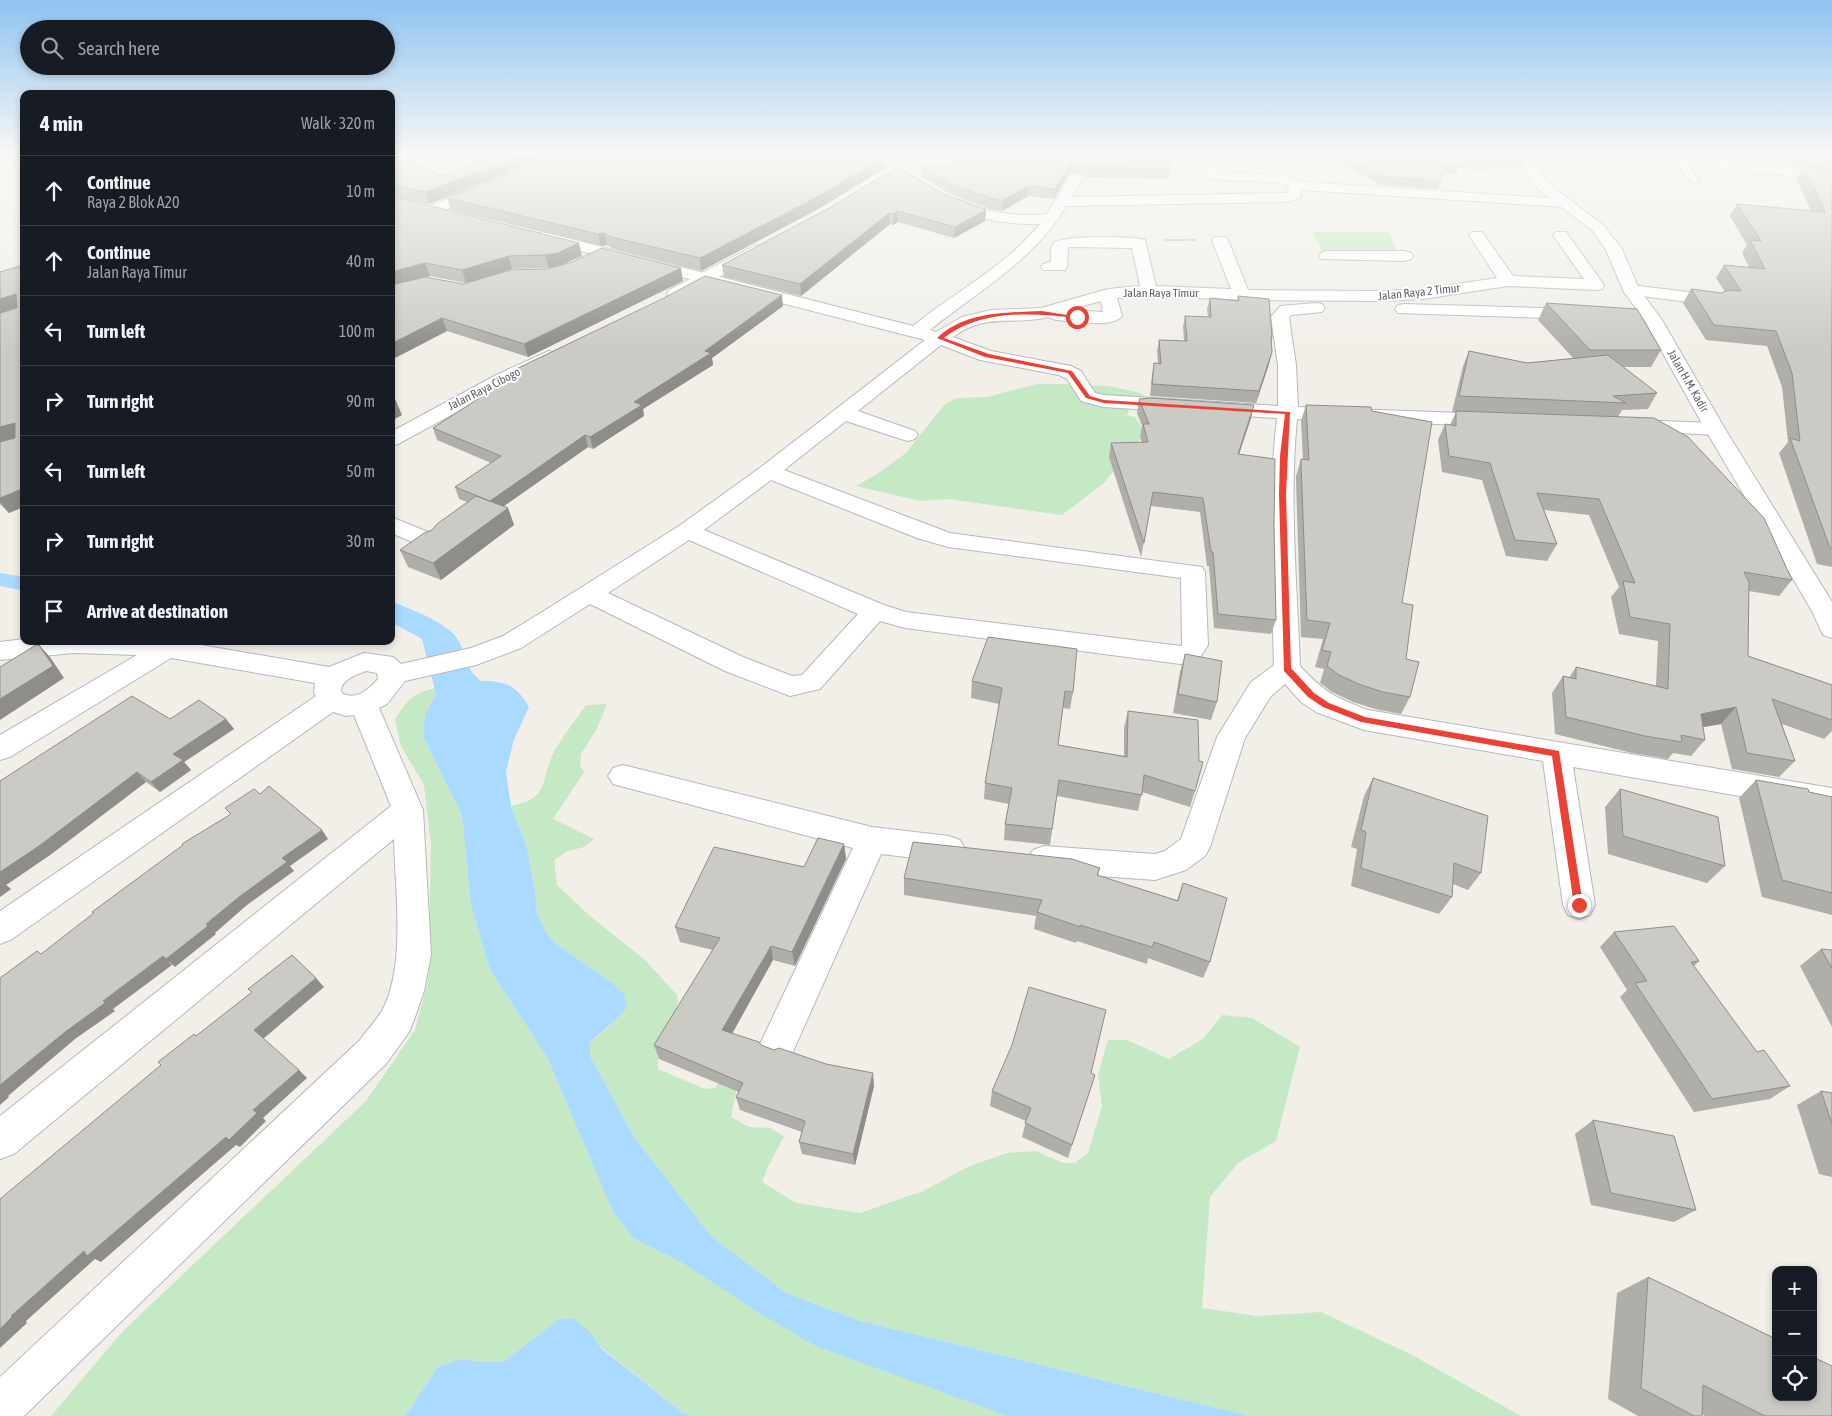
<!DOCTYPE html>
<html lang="en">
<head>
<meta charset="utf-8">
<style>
  body { margin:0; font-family:"Asap Condensed",sans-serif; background:#242831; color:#f1f3f6 }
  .controls { position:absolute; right:15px; bottom:15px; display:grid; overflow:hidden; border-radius:10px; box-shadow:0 2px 8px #0003 }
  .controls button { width:45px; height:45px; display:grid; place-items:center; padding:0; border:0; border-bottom:1px solid #363941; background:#171b24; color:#f1f3f6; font:25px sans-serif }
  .stop { position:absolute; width:15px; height:15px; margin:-11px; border:4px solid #ea4335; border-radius:50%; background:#fff }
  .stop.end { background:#ea4335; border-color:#fff; box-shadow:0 1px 5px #0008 }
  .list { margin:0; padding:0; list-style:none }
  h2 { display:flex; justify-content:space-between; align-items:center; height:65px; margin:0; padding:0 20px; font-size:21px }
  h2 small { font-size:16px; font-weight:400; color:#9ea1a6 }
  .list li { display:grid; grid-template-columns:32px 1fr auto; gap:15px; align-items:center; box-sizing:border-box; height:70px; padding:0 20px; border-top:1px solid #363941 }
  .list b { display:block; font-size:19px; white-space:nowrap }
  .list p { margin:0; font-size:16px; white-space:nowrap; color:#9ea1a6 }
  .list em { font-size:16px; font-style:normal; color:#9ea1a6 }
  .icon { flex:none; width:28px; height:28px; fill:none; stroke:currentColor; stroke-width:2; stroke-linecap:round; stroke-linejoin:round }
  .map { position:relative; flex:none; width:1832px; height:1416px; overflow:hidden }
  .search { position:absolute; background:#171b24; box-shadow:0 2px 8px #0003; left:20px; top:20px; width:375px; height:55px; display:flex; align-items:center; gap:12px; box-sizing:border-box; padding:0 18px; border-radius:28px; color:#9ea1a6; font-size:19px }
  .panel { position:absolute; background:#171b24; box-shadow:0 2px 8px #0003; left:20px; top:90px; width:375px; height:555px; border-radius:10px }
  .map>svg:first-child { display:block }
  .green { fill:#c5e8c5 }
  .water { fill:#aadaff }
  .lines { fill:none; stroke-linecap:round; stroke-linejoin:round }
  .lane-casing { stroke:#b5b8bc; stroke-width:3 }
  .street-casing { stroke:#b5b8bc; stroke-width:2 }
  .secondary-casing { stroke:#b6babf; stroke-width:2 }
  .path { stroke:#9cc7a9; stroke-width:2; stroke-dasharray:2.5 1; stroke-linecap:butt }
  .lane { fill:#fff; fill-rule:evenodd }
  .street { fill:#fff; fill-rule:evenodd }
  .secondary { fill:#fff; fill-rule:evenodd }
  .wall { fill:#afaea9; fill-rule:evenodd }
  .shaded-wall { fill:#8f8d8a }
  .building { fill:#cccac5; stroke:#8f8d8a }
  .route { fill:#ea4335 }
  .labels { text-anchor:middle; stroke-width:4; stroke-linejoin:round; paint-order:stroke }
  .far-street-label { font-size:12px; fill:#5f6368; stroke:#fff }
</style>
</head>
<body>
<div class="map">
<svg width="1832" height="1416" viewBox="0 0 1832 1416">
  <rect width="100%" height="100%" fill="#f1efe8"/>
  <path class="green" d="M1313,232H1389L1397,253H1323Z
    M1037,384H1062L1108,386L1141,393L1146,399L1130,408L1127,415L1135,417L1145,433L1104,483L1062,515L948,499L920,501L856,486L877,474L906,453L945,404L957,398L988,397Z
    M435,688L436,694L425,715L423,736L462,815L471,905L490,970L547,1057L612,1210L633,1238L1016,1416H692L683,1413L602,1348L590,1332L558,1320L503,1362H481L460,1359L438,1367L405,1416H51L123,1331L366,1101L415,1030L428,981L431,845L424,785L401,746L395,720C407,700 412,694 435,688Z
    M607,704L597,728L581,754L580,765L584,772L553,819L594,839L584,847L568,851L554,860L557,885L590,916L645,960L677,995L678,1002L658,1058V1069L705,1089L715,1088L725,1075L735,1082L736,1093L731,1117L749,1127L770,1128L784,1136L768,1167L762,1182L796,1203L860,1213L923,1191L970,1166L1007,1153L1036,1151L1063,1163H1075L1088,1153L1102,1106L1098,1075L1108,1040H1127L1169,1059L1203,1039L1222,1015L1252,1018L1300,1047L1276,1141L1238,1163L1210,1197L1202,1308L1257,1316L1321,1312L1412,1355L1521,1416H1249L860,1321L786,1293L711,1236L634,1137L590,1056V1043L621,1015L611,982L555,943L545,931L537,912L535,891L527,848L511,806C520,804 528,802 536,796C544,789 545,774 549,764C557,741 573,725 586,705Z"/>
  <path class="water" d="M0,573L24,577V591L0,586Z
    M391,601C410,609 444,621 456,637C468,653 462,666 481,681C505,680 517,686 529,707L514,739L506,772L511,806L527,848L535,891L537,912L545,931L555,943L611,982L624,994L627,1007C616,1022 602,1030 590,1043V1056L634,1137L711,1236L786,1293L860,1321L1249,1416H1008L816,1346L756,1311L680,1261L633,1238L612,1210L547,1057L490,970L471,905L462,815L423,736L425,715L436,694L422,639L391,622Z
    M573,1318L590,1332L602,1349L683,1413L692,1416H405L438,1367L460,1359L481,1362H503L558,1320Z"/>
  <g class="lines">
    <defs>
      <path id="lane" d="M1677,153H1706L1702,155L1681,157L1699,181L1698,183H1692L1672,156Z"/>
      <path id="street" d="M913,153H927L931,161L924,165L919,164Z
        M1204,153H1218L1212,161L1219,172L1285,175L1302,182L1564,199L1569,200L1571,203L1569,206L1564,207L1302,190L1300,198L1287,202L1066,206C1034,261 978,291 930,330L936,332L962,317L991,310L1041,308L1108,289L1140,286L1132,248L1070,247L1068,248L1067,267L1065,270H1043L1041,267L1043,264L1051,262C1051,257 1050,247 1054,243C1063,235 1131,236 1145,240L1156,286L1231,289L1212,240L1214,237H1226L1228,240L1248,290L1379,291L1423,289L1497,278L1469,235L1472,232H1482L1513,276L1584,279L1553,235L1556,232H1566L1604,285L1602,289L1596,290L1508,286L1423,299L1379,301L1242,300L1149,296L1117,298L1122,316C1113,329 1071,321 1056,320L1048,317C1013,326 987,312 953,337L991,351L1071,366L1081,371L1095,393L1104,395L1278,406V365L1271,317L1280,306L1316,303L1322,304L1325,308L1322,312L1291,315L1289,318L1296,365L1298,407L1489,414L1496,416L1499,420L1496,424L1489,426L1297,419C1289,501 1297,584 1300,666C1325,693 1334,697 1368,710L1832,788V812L1573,767L1595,905L1590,915L1579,919L1568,915L1563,905L1543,761L1364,730L1316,712L1301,702L1285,684L1271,696L1245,738L1210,847L1205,856L1186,870L1155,880L1044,872L1033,868L1028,859L1033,850L1044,846L1155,854L1165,851L1181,839L1217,737L1251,682L1274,665C1272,583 1267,500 1277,418L1104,407L1081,401L1067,379L1059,375L980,360L941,345L858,411L915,431L918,435L915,439L908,441L901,439L846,421L784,470L950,533L1202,567L1205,572L1208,645L1197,662L1188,665L905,628L880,621L820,689L790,696L725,671L590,604L521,648L476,665L405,681L387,704L379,708L423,810L431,955L424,991L414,1020L409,1032L386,1064L24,1416H0V1377L360,1040C367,1030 377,1020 383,1009C406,963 395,890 394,839L14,1154L0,1159V1116L391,806L354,715L346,716L333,712L12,939L0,944V911L316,696L314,693L315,683L171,658L10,757L0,760V735L137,655L74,653L0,660V642L24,639V641H178L329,667L364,653L393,657L401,664L471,648L503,636L539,614L679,526L761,467L925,340L538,240L535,237L538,234L543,232L913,326C955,292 1006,266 1040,224C1007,225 976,219 946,205L944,202L946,199C959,196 975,207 987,210C1007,215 1027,216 1047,214L1071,175L1076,174L1083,178L1072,197L1288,193L1289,186L1282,183L1210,179L1198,161ZM1101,301L1103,312L1069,310ZM771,480L917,538L948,547L1181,578L1182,645L1181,646L906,612L884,605L704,530ZM689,540L858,614L802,675L792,676L743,657L608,593ZM366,671L377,673L378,679C369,689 358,700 343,694L341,691C342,679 356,675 366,671Z
        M483,186L488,187L490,190L488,193L434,214H424L422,211L424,208Z
        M1327,251H1405L1411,253L1413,256L1411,259L1405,261L1321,259L1319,256L1321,253Z
        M1631,285L1713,295L1719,296L1722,300L1719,304L1713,305L1625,294L1623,290L1625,286Z
        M1404,304L1579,309L1585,310L1588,314L1585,318L1579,319L1398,313L1395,309L1398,305Z
        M1634,420L1715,423L1722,425L1725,429L1722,433L1715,435L1627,430L1624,426L1627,422Z
        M391,517L438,536L442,541L438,546L430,548L422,546L391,533Z
        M623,765L872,827L949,836L960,840L965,849L960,858L949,862L881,854L791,1056L778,1061L765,1056L760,1044L853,848L613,784L608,776L613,768Z"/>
      <path id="secondary" d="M958,153H990L983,157C956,161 926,162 901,173C889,178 875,192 862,189L860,186C877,162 931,157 958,153Z
        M1513,153H1527L1550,185L1603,225L1622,249L1639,289L1662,320L1725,429L1832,602V638L1823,635L1812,611L1705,429L1645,321L1623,290L1606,250L1593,231L1540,191Z
        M1621,153H1662L1832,173V181L1628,157Z
        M756,245L762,247L764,250L762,253L681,298H669L667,294L669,290Z
        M549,351L556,353L558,357L556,361L510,383L398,444L391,446V432L496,375Z"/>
    </defs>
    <use href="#lane" class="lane-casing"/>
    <use href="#street" class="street-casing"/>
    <use href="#secondary" class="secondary-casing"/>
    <path class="path" d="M1164,240H1195"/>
    <use href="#lane" class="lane"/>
    <use href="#street" class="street"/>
    <use href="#secondary" class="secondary"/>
  </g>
  <path class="wall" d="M391,153L441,176L505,174L429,204L391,196Z
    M992,153L1171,169L1169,179L1085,177L1076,172L1069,174L1054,199L1028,196L1002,211L990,209L950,194L921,176V166L933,169Z
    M1324,153H1517L1525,160L1522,168L1488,165L1486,170L1459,168L1456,175L1442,173L1441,181L1438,189L1380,185Z
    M1785,153H1832V567L1817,564L1779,453L1788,442L1782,387L1767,346L1706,340L1683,303L1691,289L1721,293L1725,292L1716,278L1724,265L1749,267L1742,253L1747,245L1730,216L1737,204L1811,211L1796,179L1803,168L1791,166Z
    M763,158L885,168L820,208L701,271L614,249L607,245L601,246L451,210L447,198L514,172Z
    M944,194L986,210L985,221L954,238L898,222L893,225L890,224L801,296L724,277L722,265Z
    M391,196L582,256L563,264L683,281L528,357L447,331L391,360ZM549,268L547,269L478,280L512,269ZM430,276L466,283L463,284L426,277Z
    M0,272L9,513L0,504Z
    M1238,296L1272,337L1269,364L1256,403L1150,396L1152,375L1154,363L1158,364L1157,351L1159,340L1184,341L1183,327L1185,316L1208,317L1207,309L1210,298L1237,300Z
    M1546,303L1661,350L1651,367H1623L1657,393L1648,409L1622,410L1618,417L1792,580L1779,596L1749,591L1748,656L1832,685V731L1824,739L1782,724L1795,761L1779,777L1732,769L1721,724L1703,727L1705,740L1691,756L1673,753L1668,759L1632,753L1555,734L1552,693L1563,676L1569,678L1576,667L1656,686L1658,641L1619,634L1611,597L1619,587L1589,515L1544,510L1557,544L1547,561L1506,556L1482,480L1442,472L1438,440L1445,424L1450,425L1456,412H1452L1463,366L1469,351L1527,363L1573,358L1538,320Z
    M783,306L712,358L713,365L643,409L644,416L593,449L588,447L504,506L508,508L514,525L441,580L408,567L400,550L432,530L467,502L459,499L455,487L491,463L437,440L433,428L517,374L516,369Z
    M1139,399L1251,418L1239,455L1274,527L1276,620L1271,634L1214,628L1209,566H1207L1200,512L1151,506L1141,557L1109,457L1111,443H1142L1140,437L1142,426L1137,413Z
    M1306,405L1402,603L1406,659L1410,697L1401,714L1375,709L1353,702L1332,692L1320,683L1324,669L1315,667L1323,639L1301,637L1296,481V476L1301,459L1303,460L1301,421Z
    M1185,654L1217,702L1211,720L1173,713L1180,672Z
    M972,681L1073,692L1070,709L1063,708L1058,745L1124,756V728L1128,711L1195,791L1190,807L1142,792L1138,811L1057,796L1050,845L1004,840L1005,824L1009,804L984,799L985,783L999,704L971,698Z
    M226,719L234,729L184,762L191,770L160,792L146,782L50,855L6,885L11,889L0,897V781Z
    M1373,778L1481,873L1468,890L1453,884L1452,897L1439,914L1351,886L1357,849L1351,847L1364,796Z
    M1756,780L1832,797V915L1762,897L1739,798Z
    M1620,789L1725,866L1707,883L1608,854L1605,807Z
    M844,844L846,859L795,966L773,960L732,1033L761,1045L874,1086L855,1165L802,1154L799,1142L802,1132L740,1110L736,1097L739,1092L659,1059L654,1045L713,950L680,942L675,927L804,867Z
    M1100,868L1098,876L1177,900L1183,883L1210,962L1203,978L1148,958L1147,964L1077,941L1076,943L1034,929L1036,916L904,895V878Z
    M1614,932L1699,961L1694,966L1757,1052L1790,1086L1770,1099L1694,1112L1620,997L1627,990L1600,947Z
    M1821,949L1832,950V1027L1800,966Z
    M1091,1073L1095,1075L1068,1158L1022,1137L1026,1121L990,1106L992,1091Z
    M1821,1091L1832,1093V1177L1819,1174L1797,1105Z
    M1593,1120L1696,1210L1674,1222L1591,1205L1575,1134Z
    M1648,1277L1832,1416H1705L1702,1414V1416H1638L1608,1399L1617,1293Z"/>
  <path class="shaded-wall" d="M523,153H550L505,174L429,204L425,192Z
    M884,157L885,168L820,208L701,271L700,258Z
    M1077,162L1076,172L1069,174L1054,199L1055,189L1070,164Z
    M1028,186V196L1002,211V201Z
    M986,210L985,221L954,238L955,227Z
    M897,211L898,222L893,225V214Z
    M889,213L890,224L801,296L800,284Z
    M604,233L607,245L601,246L598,234Z
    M579,243L582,256L561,265L549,268L545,255Z
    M509,256L512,269L466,283L462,270Z
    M425,263L430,276L391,286V272Z
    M681,268L683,281L528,357L524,344Z
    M16,294L24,305L0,314V299Z
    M782,295L783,306L712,358L713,365L643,409L644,416L593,449L590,437L634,402Z
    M442,318L447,331L391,360V344Z
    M1272,352L1269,364L1256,403L1259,391Z
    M391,379L395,388L391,391Z
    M396,401L402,415L391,421V404Z
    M1254,405L1251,418L1234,468L1238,454Z
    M15,423L24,436L0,444V427Z
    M585,435L588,447L494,513L490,501Z
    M24,488V507L9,513L0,502V498Z
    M508,508L514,525L441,580L433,563Z
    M39,645L50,657L64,678L0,720V699Z
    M1736,707L1721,724L1687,730L1701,714Z
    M226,719L234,729L184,762L191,770L160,792L151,782L173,754Z
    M137,772L146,782L50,855L6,885L11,889L0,897V872Z
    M322,830L328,839L290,866L294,871L247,905L215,933L216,934L175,967L166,959L282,858Z
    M844,844L846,859L795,966L792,952Z
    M771,946L773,960L727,1043L722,1030Z
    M163,956L172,965L113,1009L115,1011L75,1039L8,1096L9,1097L0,1105V1085L103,1001Z
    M316,978L324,987L263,1039L254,1030Z
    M299,1070L307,1078L263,1118L266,1121L240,1147L236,1145L101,1262L95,1259L26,1321L27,1323L0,1348V1329L11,1316L84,1251L253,1110Z
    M873,1073L874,1086L855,1165L853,1154Z"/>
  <path class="building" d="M391,153L441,176L498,153H523L502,163L425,192L391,185Z
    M554,153H751L763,158L770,153H865L884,157L819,196L700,258L611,237L604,233L598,234L447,198L514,172Z
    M992,153H1165L1171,169L1086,167L1077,162L1070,164L1055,189L1028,186L1002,201L991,198L950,184L921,166L925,165L933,169Z
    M1341,153H1517L1520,154L1525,160L1487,157L1489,162L1460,159V166L1444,164L1441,181L1382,177Z
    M1797,153H1832V158L1798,154Z
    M1804,166L1832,170V549L1830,548L1790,438L1800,441L1792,373L1776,331L1714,325L1691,289L1721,293L1730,290L1741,291L1724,265L1765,269L1750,240L1761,241L1737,204L1825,212Z
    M897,167L944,194L986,210L955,227L897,211L893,214L889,213L800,284L722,265L831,207Z
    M391,196L579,243L558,253L545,255L509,256L462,270L425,263L391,272Z
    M602,248L681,268L524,344L442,318L391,344V285L425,277L463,284L511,270L547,269L572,262Z
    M24,265V488L0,498V442L15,438V423L0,427V313L17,308L16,294L0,299V272Z
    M705,276L782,295L705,351L711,353L634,402L642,405L590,437L585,435L490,501L455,487L501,456L433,428L521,371L516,369L664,298Z
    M1238,296L1269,299L1272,337H1271L1272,352L1259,391L1152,384L1154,363L1161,364L1159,340L1187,341L1185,316L1211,317L1210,298L1239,301Z
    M1546,303L1637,309L1661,350H1590Z
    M1469,351L1527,363L1608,355L1657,393L1613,396L1626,403L1459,396Z
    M1151,398L1254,405L1238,454L1275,459L1274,527L1276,620L1218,614L1213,552H1211L1203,498L1153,492L1144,543L1111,443L1148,442L1143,424H1149L1139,399Z
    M391,399L396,401L391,404Z
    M1306,405L1371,407L1372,411L1432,422L1402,603L1413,605L1406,659L1419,662L1410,697L1383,692L1361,685L1339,675L1327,666L1331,652L1322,650L1330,623L1307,620L1301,464V459L1309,460Z
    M1456,411L1654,418L1688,437L1764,518L1792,580L1744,572L1749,582L1748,656L1832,685V720L1772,699L1795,761L1747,753L1736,707L1701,714L1705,740L1681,735L1682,742L1645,736L1566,717L1563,676L1576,679V667L1668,689L1670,624L1630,617L1623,581L1635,583L1599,499L1537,493L1557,544L1515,540L1490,463L1449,456L1445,424L1456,426Z
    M476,496L508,508L433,563L400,550L424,533L432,530L437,524Z
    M988,637L1077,649L1073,692L1065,691L1058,745L1127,757L1128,711L1198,720L1199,761L1203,762L1195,791L1144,775L1142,795L1059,780L1052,829L1005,824L1012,788L985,783L1002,688L972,681Z
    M36,645H39L53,666L0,699V667Z
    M1185,654L1222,661L1217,702L1178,694Z
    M132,696L170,719L199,700L226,719L173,754L183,760L151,782L137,772L39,846L0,872V781Z
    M1373,778L1488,816L1481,873L1454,863L1452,897L1361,868L1366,832L1361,830Z
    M1756,780L1808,789L1809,792L1832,797V893L1782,880Z
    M269,786L322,830L282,858L287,862L239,897L206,924L208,926L166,959L163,956L103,1001L105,1003L65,1032L0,1085V978L37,951L41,954L94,913L92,912L183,845L182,844L231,814L225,808L254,789L260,794Z
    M1620,789L1718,817L1725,866L1623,836Z
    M818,838L844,844L792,952L771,946L722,1030L759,1042L761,1045L774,1050L779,1048L826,1064L873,1073L853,1154L799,1142L805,1121L736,1097L743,1083L654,1045L720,938L675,927L714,847L804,867Z
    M913,842L1072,859L1100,868L1097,875L1178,901L1183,883L1227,898L1210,962L1154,942L1152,947L1080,925V927L1037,912L1042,900L904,878Z
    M1674,926L1699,961L1691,962L1757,1052L1764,1050L1790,1086L1712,1099L1635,983L1647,981L1614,932Z
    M1821,949L1832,950V968Z
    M292,955L316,978L254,1030L299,1070L253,1110L257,1113L229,1140L226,1137L87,1256L84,1251L11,1316L12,1317L0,1329V1199L161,1065L158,1062L194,1034L196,1036L252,992L248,989Z
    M1029,987L1106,1010L1091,1073L1095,1075L1072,1145L1025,1123L1031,1108L992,1091L1012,1045Z
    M1821,1091L1832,1093V1124Z
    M1593,1120L1674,1136L1696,1210L1611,1193Z
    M1648,1277L1776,1339V1397H1813V1357L1832,1366V1416H1765L1703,1385L1702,1416H1694L1641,1388Z"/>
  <linearGradient id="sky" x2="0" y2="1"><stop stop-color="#8fc3f1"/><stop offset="0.44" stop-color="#f9f8f5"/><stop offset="1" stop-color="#f9f8f5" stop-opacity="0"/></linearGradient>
  <rect width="1832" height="351" fill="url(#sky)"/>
  <path class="route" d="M1042,311L1079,317L1077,318C1031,313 982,309 944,338L989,354L1072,371L1090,396L1104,400L1290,412L1286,494L1291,668L1314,693L1329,703L1365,717L1559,751L1583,905L1582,908L1579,909L1574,905L1552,756L1361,722L1323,707L1308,697L1284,671L1279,494L1280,456L1285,414L1104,403L1086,398L1068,373L985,357L937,338C966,311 1005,313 1042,311Z"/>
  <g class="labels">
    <g class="far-street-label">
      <text transform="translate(1419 292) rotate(-6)" y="4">Jalan Raya 2 Timur</text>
      <text x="1161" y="297">Jalan Raya Timur</text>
      <text transform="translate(1688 381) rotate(60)" y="4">Jalan H.M. Kadir</text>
      <text transform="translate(484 389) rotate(-27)" y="4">Jalan Raya Cibogo</text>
    </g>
  </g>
</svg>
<div class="controls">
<button>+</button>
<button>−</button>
<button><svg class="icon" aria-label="locate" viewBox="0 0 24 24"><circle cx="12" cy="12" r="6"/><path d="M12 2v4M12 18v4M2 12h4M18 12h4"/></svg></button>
</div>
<div class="stop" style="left:1077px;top:317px"></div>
<div class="stop end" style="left:1579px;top:905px"></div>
<div class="search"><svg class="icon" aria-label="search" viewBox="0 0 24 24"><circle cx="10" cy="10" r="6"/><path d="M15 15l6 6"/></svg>Search here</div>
<section class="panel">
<h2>4 min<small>Walk · 320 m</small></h2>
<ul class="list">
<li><svg class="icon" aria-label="ahead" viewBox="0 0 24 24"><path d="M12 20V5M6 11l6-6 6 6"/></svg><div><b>Continue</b><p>Raya 2 Blok A20</p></div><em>10 m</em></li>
<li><svg class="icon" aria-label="ahead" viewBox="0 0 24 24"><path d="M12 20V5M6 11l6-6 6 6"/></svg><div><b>Continue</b><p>Jalan Raya Timur</p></div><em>40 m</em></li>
<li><svg class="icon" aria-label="left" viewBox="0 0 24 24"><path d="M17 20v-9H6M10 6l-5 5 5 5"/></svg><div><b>Turn left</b></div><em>100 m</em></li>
<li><svg class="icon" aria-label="right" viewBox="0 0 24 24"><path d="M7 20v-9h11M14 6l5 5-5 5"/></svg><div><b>Turn right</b></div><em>90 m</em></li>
<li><svg class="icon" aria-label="left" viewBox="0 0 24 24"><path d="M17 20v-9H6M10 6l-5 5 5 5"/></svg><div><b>Turn left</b></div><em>50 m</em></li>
<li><svg class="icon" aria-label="right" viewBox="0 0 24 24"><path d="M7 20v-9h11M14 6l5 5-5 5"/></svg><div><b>Turn right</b></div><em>30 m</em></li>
<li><svg class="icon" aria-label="arrive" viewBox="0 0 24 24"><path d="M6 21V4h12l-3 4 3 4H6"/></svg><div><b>Arrive at destination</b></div></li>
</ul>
</section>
</div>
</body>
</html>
